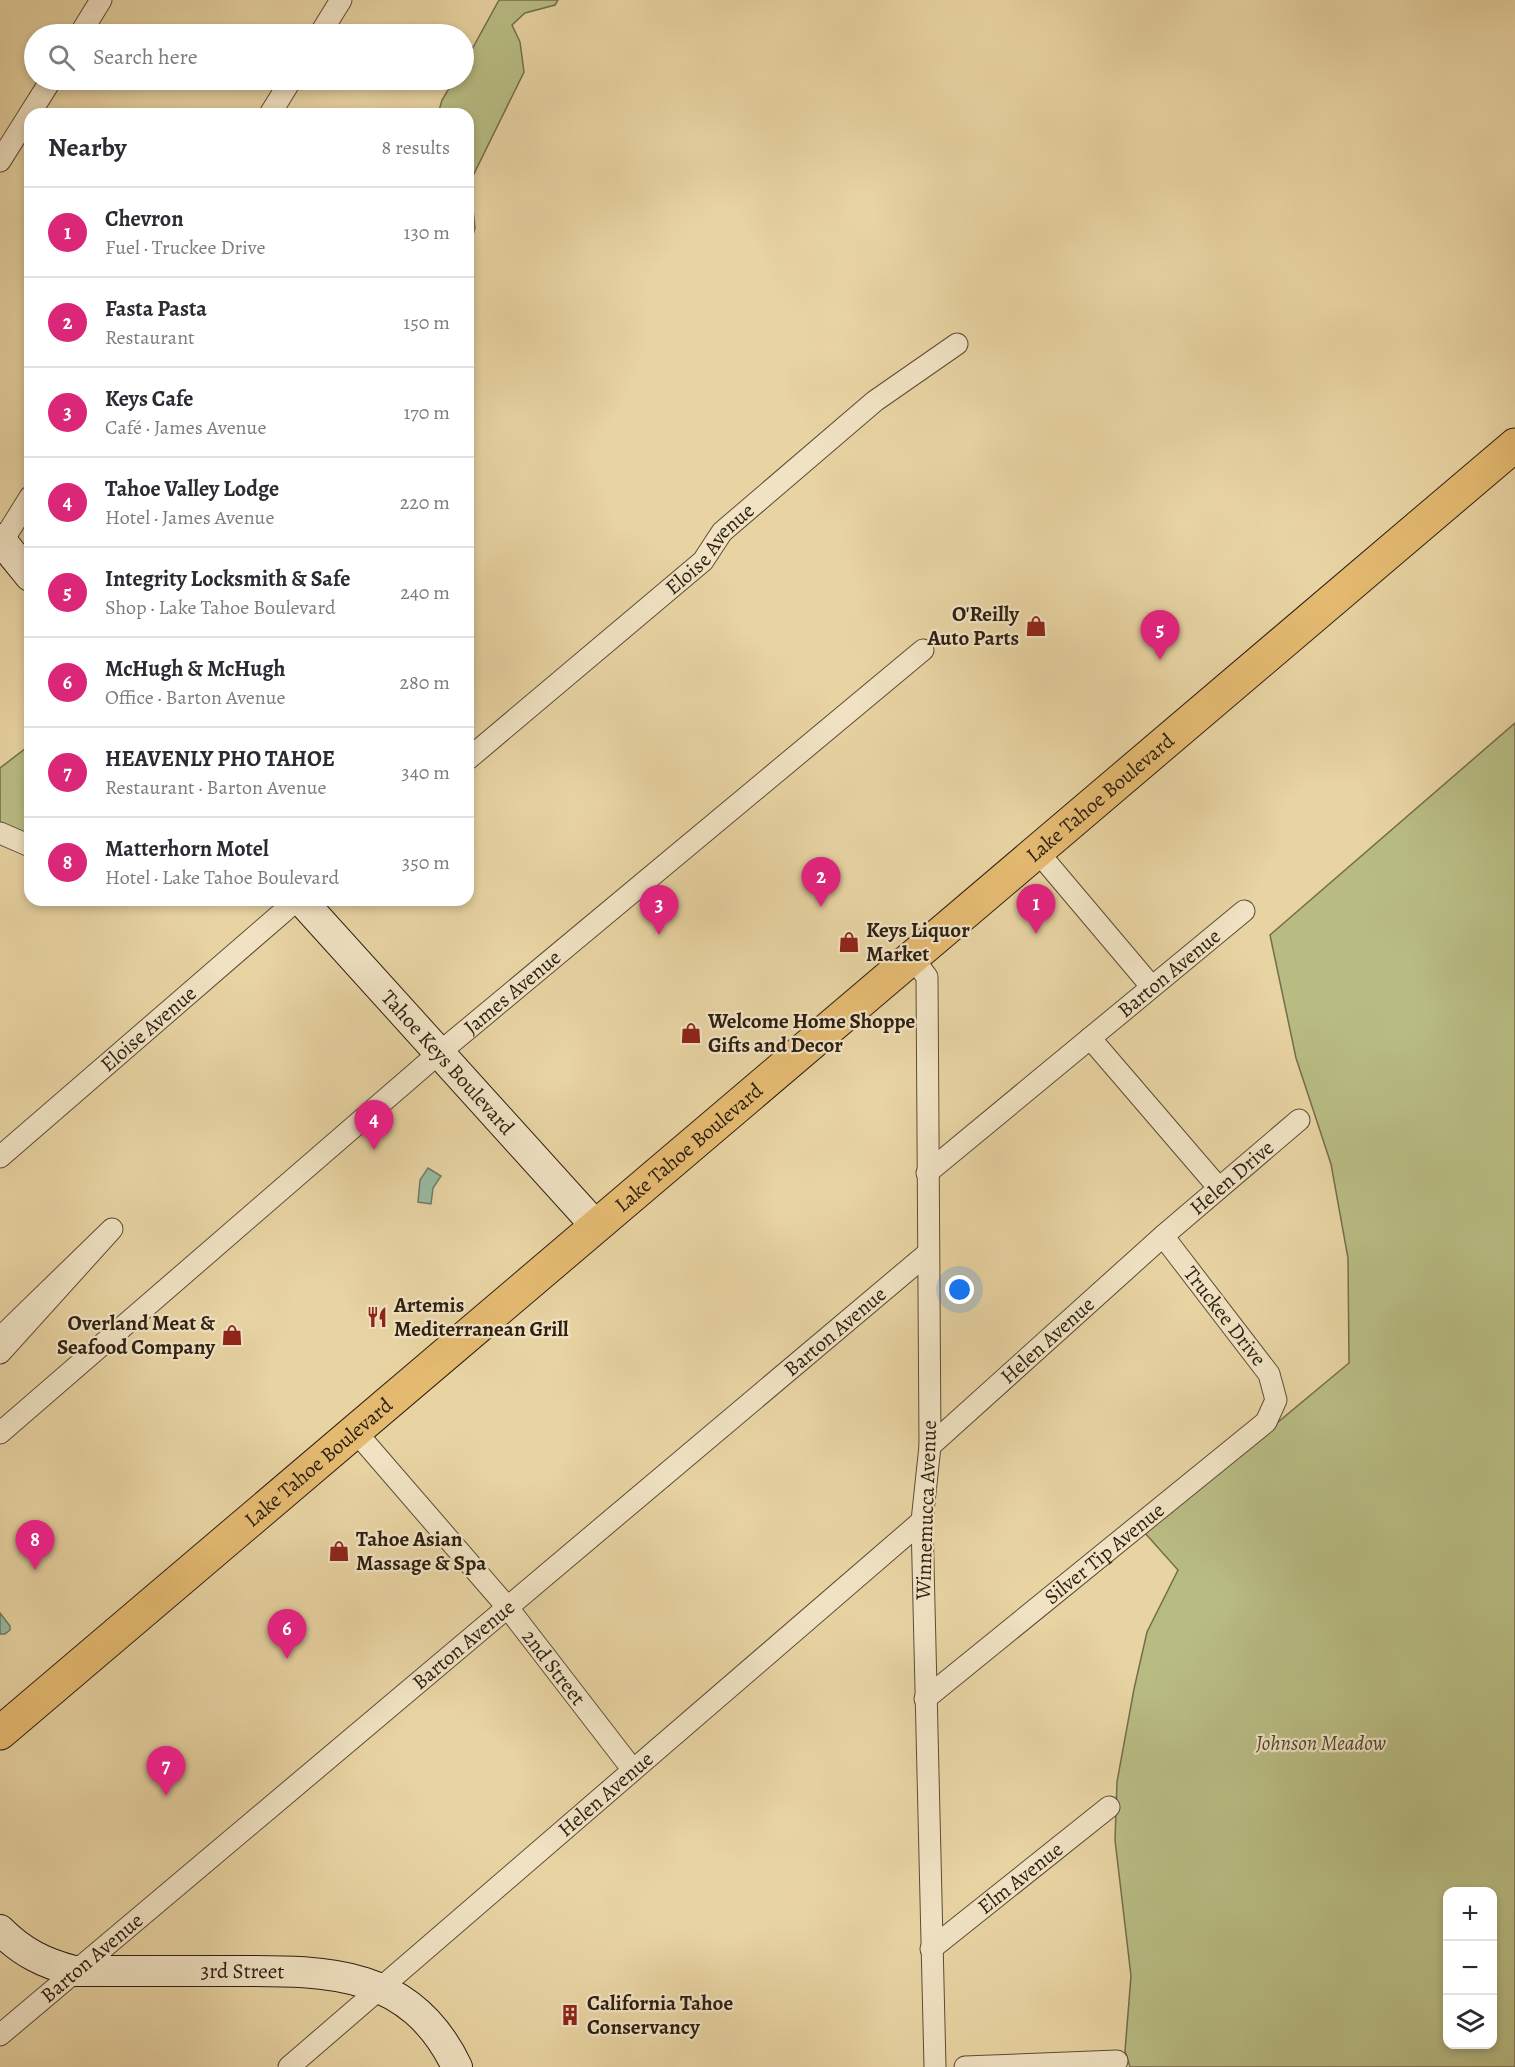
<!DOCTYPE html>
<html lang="en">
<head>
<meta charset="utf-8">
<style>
  body { margin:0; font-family:Alegreya,serif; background:#f2f2f3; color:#2b2b33 }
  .controls { position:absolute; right:18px; bottom:18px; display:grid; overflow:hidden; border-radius:12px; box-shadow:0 3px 9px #0003 }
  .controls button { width:54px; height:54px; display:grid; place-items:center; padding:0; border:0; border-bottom:2px solid #e1e1e2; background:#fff; color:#2b2b33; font:30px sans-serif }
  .you { position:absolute; left:960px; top:1290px; width:21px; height:21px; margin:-15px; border:4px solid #fff; border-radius:50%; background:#1a73e8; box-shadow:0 0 0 9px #1a73e833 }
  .badge { display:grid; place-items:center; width:39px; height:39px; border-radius:50%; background:#db2777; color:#fff; font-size:20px; font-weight:700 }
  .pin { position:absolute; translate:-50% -50px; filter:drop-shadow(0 2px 3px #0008) }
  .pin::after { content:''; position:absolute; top:32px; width:21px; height:18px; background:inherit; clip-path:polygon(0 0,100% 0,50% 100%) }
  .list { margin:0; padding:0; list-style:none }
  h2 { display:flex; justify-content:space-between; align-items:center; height:78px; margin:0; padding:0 24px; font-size:26px }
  h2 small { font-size:20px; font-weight:400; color:#7c7c81 }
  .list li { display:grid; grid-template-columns:39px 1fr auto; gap:18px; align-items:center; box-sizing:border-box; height:90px; padding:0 24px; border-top:2px solid #e1e1e2 }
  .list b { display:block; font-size:22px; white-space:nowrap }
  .list p { margin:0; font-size:20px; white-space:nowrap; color:#7c7c81 }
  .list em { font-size:20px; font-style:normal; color:#7c7c81 }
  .icon { flex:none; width:33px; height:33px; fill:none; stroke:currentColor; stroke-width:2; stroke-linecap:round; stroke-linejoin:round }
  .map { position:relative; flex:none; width:1515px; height:2067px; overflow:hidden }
  .search { position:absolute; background:#fff; box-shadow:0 3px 9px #0003; left:24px; top:24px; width:450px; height:66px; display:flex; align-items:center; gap:15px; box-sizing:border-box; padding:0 21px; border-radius:33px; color:#7c7c81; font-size:22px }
  .panel { position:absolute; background:#fff; box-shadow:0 3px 9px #0003; left:24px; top:108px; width:450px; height:798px; border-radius:18px }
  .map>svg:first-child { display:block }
  .green { fill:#b8bc83; stroke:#736e4b; stroke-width:1.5; fill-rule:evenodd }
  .water { fill:#98b9a1; stroke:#6e7c68; stroke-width:1.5 }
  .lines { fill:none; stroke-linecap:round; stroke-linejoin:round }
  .street-casing { stroke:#5c4d37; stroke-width:23 }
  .secondary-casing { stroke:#2e2013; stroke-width:32 }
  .highway-casing { stroke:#2e2013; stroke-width:35 }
  .street { stroke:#f0e2c3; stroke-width:21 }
  .secondary { stroke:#f0e2c3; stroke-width:30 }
  .highway { stroke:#e4ba71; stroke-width:33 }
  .labels { text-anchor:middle; stroke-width:4.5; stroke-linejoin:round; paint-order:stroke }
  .street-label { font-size:21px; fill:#2e2013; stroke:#f0e2c3 }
  .poi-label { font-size:21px; font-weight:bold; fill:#2e2013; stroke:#f0e2c3; text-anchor:start }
  .park-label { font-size:21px; font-style:italic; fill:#50472f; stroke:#f0e2c3 }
</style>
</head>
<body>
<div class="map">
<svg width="1515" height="2067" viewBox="0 0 1515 2067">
  <rect width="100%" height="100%" fill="#e8d3a2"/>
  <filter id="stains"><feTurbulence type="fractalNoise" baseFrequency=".00333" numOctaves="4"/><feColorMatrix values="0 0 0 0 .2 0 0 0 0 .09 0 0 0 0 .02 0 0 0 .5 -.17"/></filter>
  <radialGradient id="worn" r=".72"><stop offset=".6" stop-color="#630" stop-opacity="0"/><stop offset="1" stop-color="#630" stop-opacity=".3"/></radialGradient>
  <path class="green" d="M499,0H558L555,5L525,13L512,25L520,42L524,72L470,182L475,228L468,251V114H438L442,100L454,80H464V64Z
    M1515,723V2067H1130L1125,2051L1131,1976L1115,1840L1117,1782L1134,1689L1147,1632L1178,1570L1145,1533L1349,1363L1348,1258L1331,1164L1296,1058L1270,935ZM1448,1892H1492V2044H1448Z
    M30,745V836L0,823V768Z"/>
  <path class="water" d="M428,1168L441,1176L433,1188L431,1204L418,1202L420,1180Z
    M0,1613L10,1626V1630L5,1634H0Z"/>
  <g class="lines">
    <defs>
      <g id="street">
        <path d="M80,34L101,0"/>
        <path d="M320,34L341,0"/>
        <path d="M270,114L291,80"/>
        <path d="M0,161L51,80"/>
        <path d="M2,542L30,497"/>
        <path id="s1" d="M468,759L703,561L722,532L875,401L957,344"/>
        <path d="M0,833L30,846"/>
        <path d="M1037,851L1151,986"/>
        <path d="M912,957L927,977L930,1446L922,1521L935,2067"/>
        <path d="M1090,1038L1218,1187"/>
        <path id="s2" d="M0,1157L297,900"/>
        <path id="s3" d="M927,1173L1244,911"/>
        <path d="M0,1338L112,1229L0,1353"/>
        <path id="s4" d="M355,1431L508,1608L633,1770"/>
        <path id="s5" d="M0,1433L439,1053L923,650"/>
        <path id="s6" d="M930,1446L1163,1236L1299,1120"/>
        <path id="s7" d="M925,1699L1266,1422L1276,1400L1269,1374L1163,1236"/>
        <path id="s8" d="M931,1949L1109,1807"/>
        <path id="s9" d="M0,2035L928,1253"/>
        <path id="s10" d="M289,2067L922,1521"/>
        <path d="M965,2067L1117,2061"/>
      </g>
      <g id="secondary">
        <path d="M0,539L30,576"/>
        <path id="s11" d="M301,900L595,1225"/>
        <path id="s12" d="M0,1930C23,1953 44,1963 74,1971C125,1971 175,1971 225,1971C321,1971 409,1966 457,2067"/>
      </g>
      <g id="highway">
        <path id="s13" d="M0,1733L1515,445"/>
      </g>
    </defs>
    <use href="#street" class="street-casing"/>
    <use href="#secondary" class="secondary-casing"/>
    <use href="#highway" class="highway-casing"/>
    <use href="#street" class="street"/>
    <use href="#secondary" class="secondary"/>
    <use href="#highway" class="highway"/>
  </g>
  <defs>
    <symbol id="shop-bare" viewBox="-9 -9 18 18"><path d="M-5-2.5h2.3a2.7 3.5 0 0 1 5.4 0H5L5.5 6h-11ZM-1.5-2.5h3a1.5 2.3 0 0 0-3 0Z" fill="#8f2418" stroke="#f0e2c3" stroke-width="2.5" paint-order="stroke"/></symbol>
    <symbol id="restaurant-bare" viewBox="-9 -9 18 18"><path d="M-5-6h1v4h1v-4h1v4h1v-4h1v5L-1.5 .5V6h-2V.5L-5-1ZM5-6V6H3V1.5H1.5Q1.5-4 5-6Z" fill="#8f2418" stroke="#f0e2c3" stroke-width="2.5" paint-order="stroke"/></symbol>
    <symbol id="building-bare" viewBox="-9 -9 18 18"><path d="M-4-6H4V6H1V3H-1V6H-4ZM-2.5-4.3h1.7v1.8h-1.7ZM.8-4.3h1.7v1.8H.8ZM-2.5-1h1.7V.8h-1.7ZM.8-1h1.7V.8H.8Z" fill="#8f2418" stroke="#f0e2c3" stroke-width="2.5" paint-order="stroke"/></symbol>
  </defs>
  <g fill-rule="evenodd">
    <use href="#shop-bare" x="1021" y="611" width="30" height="30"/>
    <use href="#shop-bare" x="834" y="927" width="30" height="30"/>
    <use href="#shop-bare" x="676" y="1018" width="30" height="30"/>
    <use href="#restaurant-bare" x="362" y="1302" width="30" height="30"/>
    <use href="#shop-bare" x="217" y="1320" width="30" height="30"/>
    <use href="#shop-bare" x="324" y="1536" width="30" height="30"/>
    <use href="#building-bare" x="555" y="2000" width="30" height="30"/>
  </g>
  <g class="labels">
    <g class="street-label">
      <text dy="7" stroke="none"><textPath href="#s1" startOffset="321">Eloise Avenue</textPath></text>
      <text dy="7" stroke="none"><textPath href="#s13" startOffset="1444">Lake Tahoe Boulevard</textPath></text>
      <text dy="7" stroke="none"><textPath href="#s3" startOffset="314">Barton Avenue</textPath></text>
      <text dy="7" stroke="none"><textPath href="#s5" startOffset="676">James Avenue</textPath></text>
      <text dy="7" stroke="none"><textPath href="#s2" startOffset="196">Eloise Avenue</textPath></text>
      <text dy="7" stroke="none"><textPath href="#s11" startOffset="219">Tahoe Keys Boulevard</textPath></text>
      <text dy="7" stroke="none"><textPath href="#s13" startOffset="904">Lake Tahoe Boulevard</textPath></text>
      <text dy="7" stroke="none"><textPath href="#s6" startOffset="404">Helen Drive</textPath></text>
      <text transform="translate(1225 1316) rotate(52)" y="7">Truckee Drive</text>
      <text dy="7" stroke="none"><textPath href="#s9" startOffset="1092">Barton Avenue</textPath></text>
      <text dy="7" stroke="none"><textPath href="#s6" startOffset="158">Helen Avenue</textPath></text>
      <text dy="7" stroke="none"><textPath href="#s13" startOffset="418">Lake Tahoe Boulevard</textPath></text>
      <text transform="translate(926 1510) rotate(-88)" y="7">Winnemucca Avenue</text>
      <text dy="7" stroke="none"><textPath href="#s7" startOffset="231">Silver Tip Avenue</textPath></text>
      <text dy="7" stroke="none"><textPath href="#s9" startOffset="606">Barton Avenue</textPath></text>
      <text dy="7" stroke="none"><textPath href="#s4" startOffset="309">2nd Street</textPath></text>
      <text dy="7" stroke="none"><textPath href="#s10" startOffset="418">Helen Avenue</textPath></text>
      <text dy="7" stroke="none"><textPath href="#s8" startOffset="114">Elm Avenue</textPath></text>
      <text dy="7" stroke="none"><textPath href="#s9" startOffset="120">Barton Avenue</textPath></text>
      <text dy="7" stroke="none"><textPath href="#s12" startOffset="254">3rd Street</textPath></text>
    </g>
    <g class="poi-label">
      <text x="1019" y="621" text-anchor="end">O'Reilly<tspan x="1019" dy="24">Auto Parts</tspan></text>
      <text x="866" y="937">Keys Liquor<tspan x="866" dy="24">Market</tspan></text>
      <text x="708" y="1028">Welcome Home Shoppe<tspan x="708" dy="24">Gifts and Decor</tspan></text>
      <text x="394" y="1312">Artemis<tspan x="394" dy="24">Mediterranean Grill</tspan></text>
      <text x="215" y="1330" text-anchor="end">Overland Meat &amp;<tspan x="215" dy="24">Seafood Company</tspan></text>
      <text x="356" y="1546">Tahoe Asian<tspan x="356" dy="24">Massage &amp; Spa</tspan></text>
      <text x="587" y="2010">California Tahoe<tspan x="587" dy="24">Conservancy</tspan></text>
    </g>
    <g class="park-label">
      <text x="1321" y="1750">Johnson Meadow</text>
    </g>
  </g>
  <rect width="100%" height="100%" filter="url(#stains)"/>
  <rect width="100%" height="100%" fill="url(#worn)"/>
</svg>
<div class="controls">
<button>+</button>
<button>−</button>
<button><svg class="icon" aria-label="layers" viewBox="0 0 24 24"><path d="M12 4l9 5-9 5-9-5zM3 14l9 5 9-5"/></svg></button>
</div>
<div class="you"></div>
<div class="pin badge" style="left:1036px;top:934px">1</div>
<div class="pin badge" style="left:821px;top:907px">2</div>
<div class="pin badge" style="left:659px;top:935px">3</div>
<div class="pin badge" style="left:374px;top:1150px">4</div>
<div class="pin badge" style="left:1160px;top:660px">5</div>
<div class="pin badge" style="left:287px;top:1659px">6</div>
<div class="pin badge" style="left:166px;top:1796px">7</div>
<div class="pin badge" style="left:35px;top:1570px">8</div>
<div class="search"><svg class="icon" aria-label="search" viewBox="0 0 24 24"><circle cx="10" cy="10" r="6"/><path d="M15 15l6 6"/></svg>Search here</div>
<section class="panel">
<h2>Nearby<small>8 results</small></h2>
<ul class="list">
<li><span class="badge">1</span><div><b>Chevron</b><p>Fuel · Truckee Drive</p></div><em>130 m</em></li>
<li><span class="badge">2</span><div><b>Fasta Pasta</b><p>Restaurant</p></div><em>150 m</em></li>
<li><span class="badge">3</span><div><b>Keys Cafe</b><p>Café · James Avenue</p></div><em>170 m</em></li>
<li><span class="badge">4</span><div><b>Tahoe Valley Lodge</b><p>Hotel · James Avenue</p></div><em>220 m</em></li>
<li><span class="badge">5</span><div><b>Integrity Locksmith &amp; Safe</b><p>Shop · Lake Tahoe Boulevard</p></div><em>240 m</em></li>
<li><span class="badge">6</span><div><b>McHugh &amp; McHugh</b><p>Office · Barton Avenue</p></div><em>280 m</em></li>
<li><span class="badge">7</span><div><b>HEAVENLY PHO TAHOE</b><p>Restaurant · Barton Avenue</p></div><em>340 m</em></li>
<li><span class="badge">8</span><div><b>Matterhorn Motel</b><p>Hotel · Lake Tahoe Boulevard</p></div><em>350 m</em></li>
</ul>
</section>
</div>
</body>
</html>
